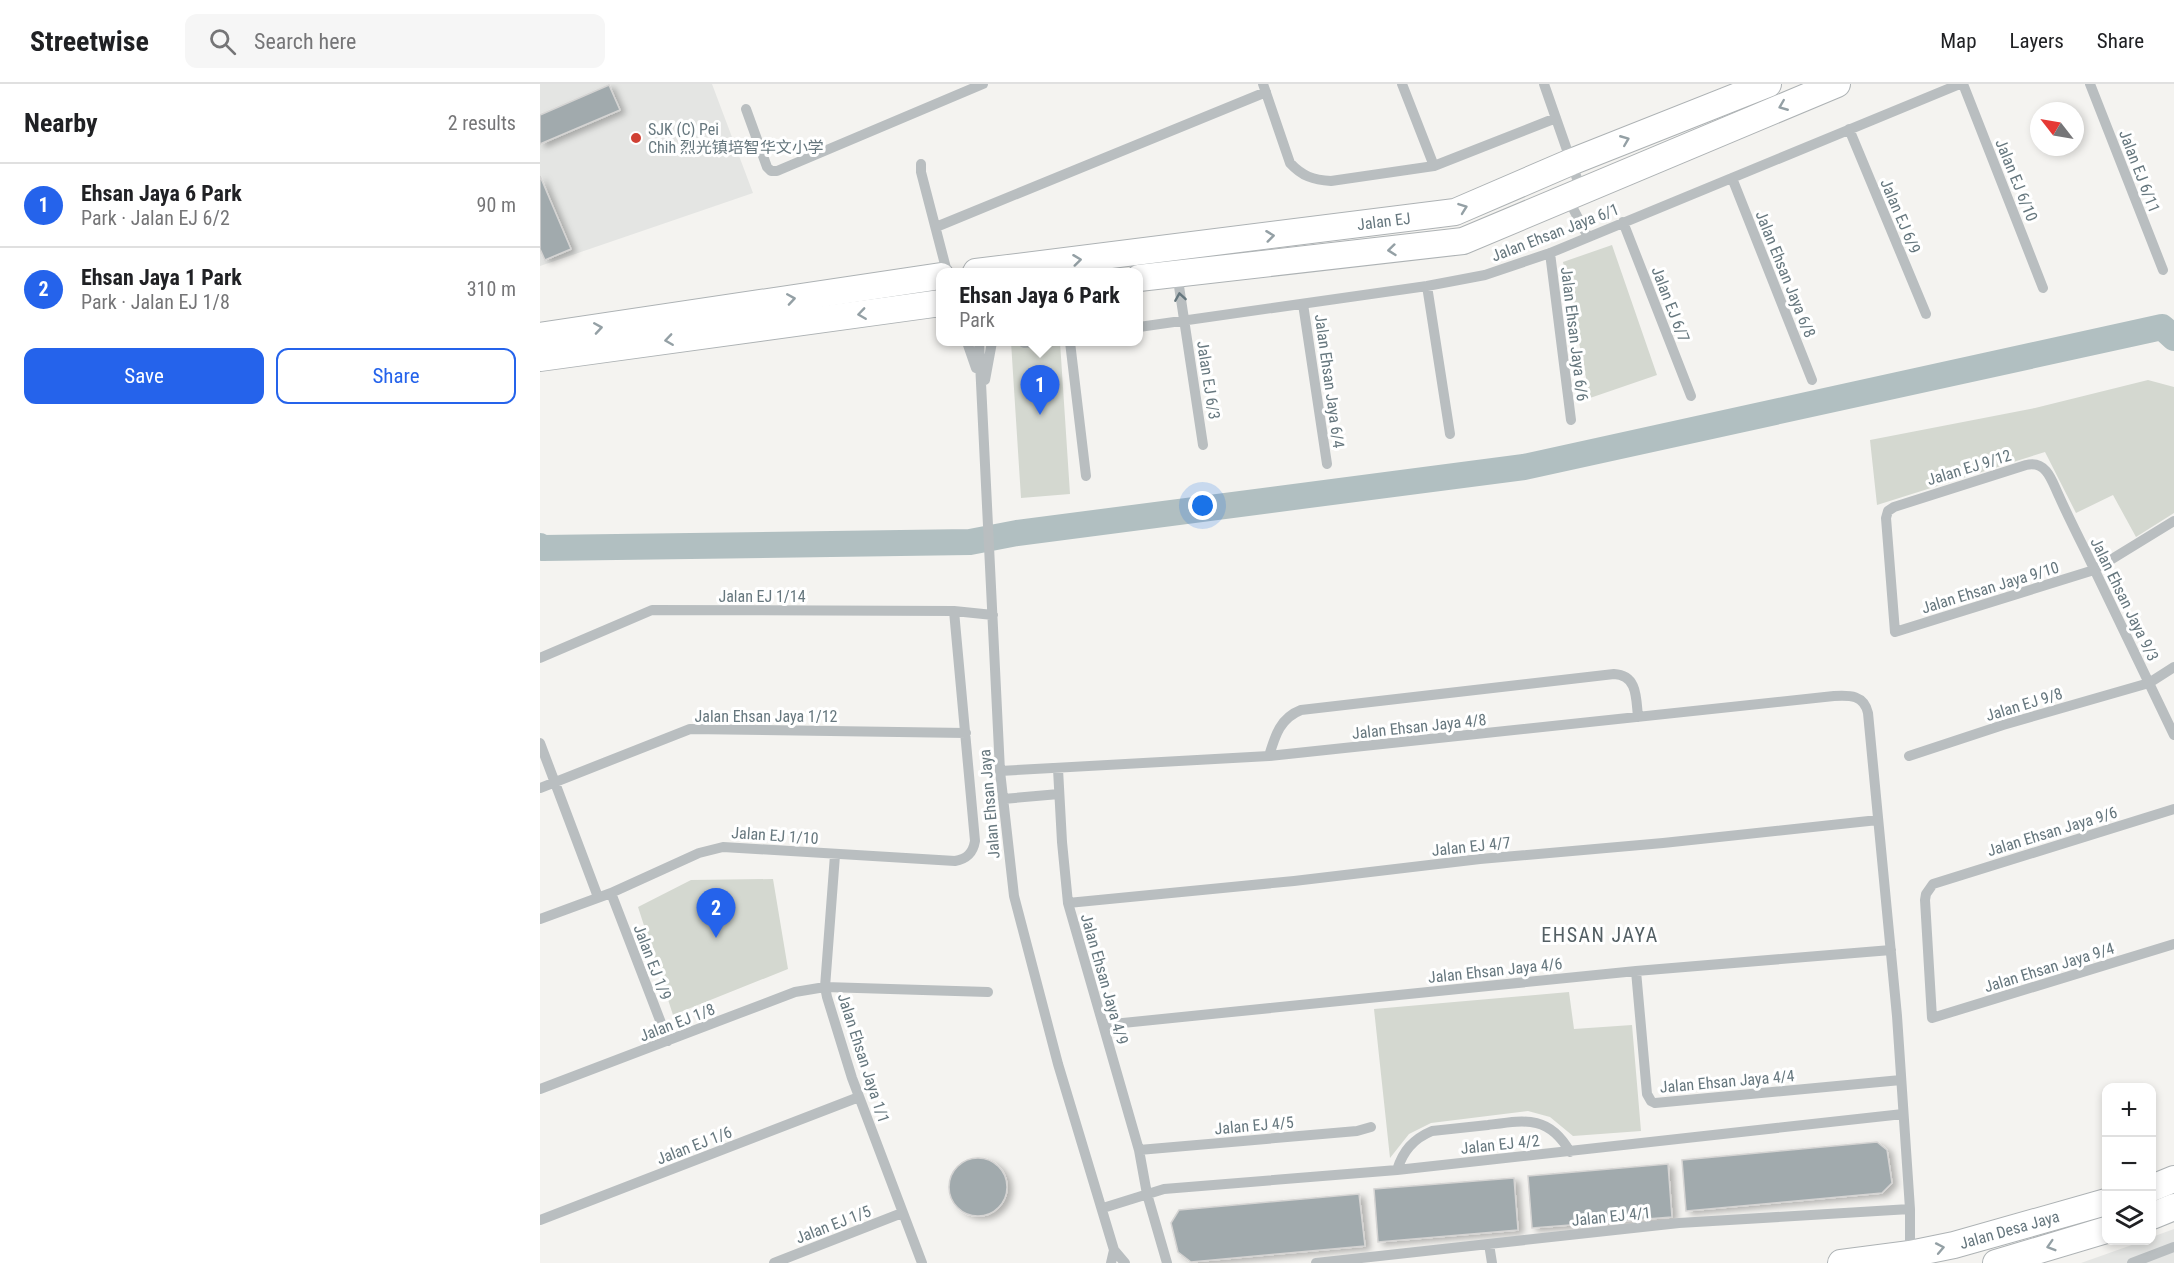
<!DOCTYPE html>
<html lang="en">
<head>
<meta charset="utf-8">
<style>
  body { margin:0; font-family:"Roboto Condensed","Noto Sans SC",sans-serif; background:#f6f6f6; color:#202124 }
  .controls { position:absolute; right:18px; bottom:18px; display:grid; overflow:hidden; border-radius:12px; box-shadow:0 3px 9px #0003 }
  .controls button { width:54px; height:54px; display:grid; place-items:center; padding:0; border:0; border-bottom:2px solid #e0e0e0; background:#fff; color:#202124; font:30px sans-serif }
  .compass { position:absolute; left:1490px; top:18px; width:54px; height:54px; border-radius:50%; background:#fff; box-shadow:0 3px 9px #0003; rotate:301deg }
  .you { position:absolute; left:663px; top:422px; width:21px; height:21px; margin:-15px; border:4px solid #fff; border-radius:50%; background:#1a73e8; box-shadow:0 0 0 9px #1a73e833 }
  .badge { display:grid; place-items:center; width:39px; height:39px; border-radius:50%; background:#2563eb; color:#fff; font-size:20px; font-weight:700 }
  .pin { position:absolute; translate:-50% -50px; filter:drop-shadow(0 2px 3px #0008) }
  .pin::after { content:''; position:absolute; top:32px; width:21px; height:18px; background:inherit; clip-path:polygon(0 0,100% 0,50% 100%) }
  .popup { position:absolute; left:396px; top:184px; width:207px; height:78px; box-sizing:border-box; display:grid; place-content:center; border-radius:12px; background:#fff; filter:drop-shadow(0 2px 4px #0005); font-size:20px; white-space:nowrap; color:#757577 }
  .popup b { font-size:22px; color:#202124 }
  .popup::after { content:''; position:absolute; left:50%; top:100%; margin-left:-12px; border:12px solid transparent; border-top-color:#fff }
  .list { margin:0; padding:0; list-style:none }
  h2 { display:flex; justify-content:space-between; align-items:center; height:78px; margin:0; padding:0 24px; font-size:26px }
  h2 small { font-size:20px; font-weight:400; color:#757577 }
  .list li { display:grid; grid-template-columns:39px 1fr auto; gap:18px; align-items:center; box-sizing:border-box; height:84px; padding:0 24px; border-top:2px solid #e0e0e0 }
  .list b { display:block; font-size:22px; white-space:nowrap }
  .list p { margin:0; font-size:20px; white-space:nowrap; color:#757577 }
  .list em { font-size:20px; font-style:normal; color:#757577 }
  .actions { display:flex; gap:12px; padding:18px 24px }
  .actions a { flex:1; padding:14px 0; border:2px solid #2563eb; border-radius:12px; text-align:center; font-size:21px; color:#2563eb }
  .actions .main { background:#2563eb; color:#fff }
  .icon { flex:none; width:33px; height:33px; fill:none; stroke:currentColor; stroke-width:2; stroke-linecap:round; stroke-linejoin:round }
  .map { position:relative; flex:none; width:1634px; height:1179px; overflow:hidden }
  header { display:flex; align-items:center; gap:36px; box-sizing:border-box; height:84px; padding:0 30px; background:#fff; border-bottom:2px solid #e0e0e0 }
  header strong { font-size:28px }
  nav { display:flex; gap:33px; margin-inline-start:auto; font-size:21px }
  .search { width:420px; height:54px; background:#f6f6f6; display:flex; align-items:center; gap:15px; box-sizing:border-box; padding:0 21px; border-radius:12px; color:#757577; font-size:22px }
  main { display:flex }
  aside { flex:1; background:#fff }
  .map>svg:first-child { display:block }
  .built { fill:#e4e5e3 }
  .green { fill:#d4d8d0 }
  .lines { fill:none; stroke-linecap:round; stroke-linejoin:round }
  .river { stroke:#b1bfc1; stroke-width:26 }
  .building { fill:#a1aaad; stroke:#d5d4d3; stroke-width:1.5; filter:url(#shadow) }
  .major-casing { stroke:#adb2b4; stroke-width:28 }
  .minor { stroke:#b9bec0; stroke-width:10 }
  .major { stroke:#fff; stroke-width:26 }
  .oneway { stroke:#94a0a5 }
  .oneway2 { stroke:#66777e }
  .poi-dot { fill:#d04033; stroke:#fff; stroke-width:2 }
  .labels { text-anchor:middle; stroke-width:6; stroke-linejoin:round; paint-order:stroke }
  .poi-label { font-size:16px; fill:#66777e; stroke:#fff; text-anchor:start }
  .street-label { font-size:16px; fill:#66777e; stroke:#fff }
  .quarter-label { font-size:20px; letter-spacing:1.5px; fill:#535f64; stroke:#fff }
</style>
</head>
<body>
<header>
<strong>Streetwise</strong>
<div class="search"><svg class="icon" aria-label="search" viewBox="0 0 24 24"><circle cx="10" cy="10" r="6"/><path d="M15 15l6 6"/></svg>Search here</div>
<nav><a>Map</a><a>Layers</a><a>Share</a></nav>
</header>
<main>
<aside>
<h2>Nearby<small>2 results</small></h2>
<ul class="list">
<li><span class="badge">1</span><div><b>Ehsan Jaya 6 Park</b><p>Park · Jalan EJ 6/2</p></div><em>90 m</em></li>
<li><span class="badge">2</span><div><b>Ehsan Jaya 1 Park</b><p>Park · Jalan EJ 1/8</p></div><em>310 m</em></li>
</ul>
<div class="actions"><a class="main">Save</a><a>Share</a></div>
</aside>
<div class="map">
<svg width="1634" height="1179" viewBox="0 0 1634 1179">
  <defs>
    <filter id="shadow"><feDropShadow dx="5" dy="3" stdDeviation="3" flood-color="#0004"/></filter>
  </defs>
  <rect width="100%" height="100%" fill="#f4f3f0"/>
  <path class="built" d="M0,0H172L213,109L0,182Z
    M1634,1145V1179H1541L1603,1157L1612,1156V1153Z"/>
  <path class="green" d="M1072,161L1117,291L1050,314L1023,178Z
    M471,258H520L530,410L481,414Z
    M1608,296L1634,303V429L1596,453L1573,411L1536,429L1505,368L1337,421L1330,356L1495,324Z
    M233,795L248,885L133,931L98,823L151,796Z
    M1029,908L1034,945L1092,941L1101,1047L1033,1052L1010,1033L988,1027L891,1039L869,1050L850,1074L834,925Z"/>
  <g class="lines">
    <path class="river" d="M0,462L3,464L430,458L477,449L984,383L1622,243L1634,254"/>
  </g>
  <path class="building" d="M69,1L80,26L0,60V31Z
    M0,92L31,165L5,176L0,165Z
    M1337,1058L1347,1066L1352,1099L1342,1109L1146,1127L1142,1076Z
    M409 1103a29 29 0 1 1 58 0a29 29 0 1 1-58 0Z
    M1128,1080L1132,1133L992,1144L988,1092Z
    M974,1094L978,1146L838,1158L834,1105Z
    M819,1110L825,1162L651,1178L638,1168L631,1139L639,1126Z"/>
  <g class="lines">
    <defs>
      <g id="major">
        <path id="s1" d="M436,188L915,128L1031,78L1228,0"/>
        <path d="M599,194L923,157L1297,0"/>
        <path d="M0,252L401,192"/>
        <path d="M0,274L401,219"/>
        <path d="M1612,1104L1634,1095"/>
        <path d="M1612,1132L1634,1123"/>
        <path id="s2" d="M1301,1179L1370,1170L1414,1161L1566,1118"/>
        <path d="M1456,1179L1566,1146"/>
      </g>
    </defs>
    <use href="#major" class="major-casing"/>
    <path class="minor" d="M723,0L750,79C762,92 773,96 791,97L894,82L1016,34
      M862,0L894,82
      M1004,0L1041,106
      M1423,0L1503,204
      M1550,0L1623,186
      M206,25L227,83L231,87H237L443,0
      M1309,45L1386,230
      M381,80V88L407,188
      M1192,94L1272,296
      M1027,113L1048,153
      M1083,138L1151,312
      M396,143L726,8
      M1010,169L1031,336
      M637,189L663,361
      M887,202L910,350
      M763,220L787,380
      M599,243L887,202L945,191L1010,169L1420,0
      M427,258L436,284
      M439,258L460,687L474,812L518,980L574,1166L571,1179
      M530,258L546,392
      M484,259L495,258
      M445,296L452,258
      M1634,437L1554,486L1355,548L1346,434L1348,427L1354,423L1486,381C1494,379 1501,381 1506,387C1512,394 1515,404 1519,412C1527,430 1536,448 1545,466C1574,527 1604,589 1634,651
      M0,574L112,526L414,527L453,531
      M0,659L58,813
      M729,672C735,652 740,634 761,626L1074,590C1098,591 1096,615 1098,633
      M1369,672L1463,641L1609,599L1634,583
      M518,685L522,758L528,819L599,1066L607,1110L627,1179
      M460,687L729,672L1294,612C1310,611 1324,611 1328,629L1357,932L1370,1125V1170
      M0,704L150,645L426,649
      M463,715L519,710
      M1634,725L1393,800L1386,810L1385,816L1392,934L1634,860
      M295,771L285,903L287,913L312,994L382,1179
      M71,809L128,957
      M528,819L754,797L940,775L1123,759L1338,736
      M0,835L71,809L159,769L183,763L415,777C427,775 433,769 435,757L414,527
      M1096,887L1107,1010L1111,1017L1115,1019L1361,996
      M563,941L1096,887L1351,866
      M0,1005L255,908L285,903L448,908
      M599,1066L817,1047L831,1043
      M857,1086C863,1067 873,1055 892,1047C911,1045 930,1043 948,1041C985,1036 1009,1031 1030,1068
      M563,1124L624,1105L857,1086L1363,1030
      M0,1136L319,1013
      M949,1160L952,1179
      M574,1166L585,1179
      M234,1179L362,1129
      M776,1179L1139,1139L1370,1125
      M1592,1179L1634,1163"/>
    <use href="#major" class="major"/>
  </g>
  <defs><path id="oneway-chevron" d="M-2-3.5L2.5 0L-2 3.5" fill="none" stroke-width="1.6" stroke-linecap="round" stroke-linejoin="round" transform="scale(1.5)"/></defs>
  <g class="oneway">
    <use href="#oneway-chevron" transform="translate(1243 22) rotate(158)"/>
    <use href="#oneway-chevron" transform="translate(1085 56) rotate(-22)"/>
    <use href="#oneway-chevron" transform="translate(923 124) rotate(-20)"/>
    <use href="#oneway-chevron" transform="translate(730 152) rotate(-7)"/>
    <use href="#oneway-chevron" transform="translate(852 166) rotate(174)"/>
    <use href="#oneway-chevron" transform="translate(537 176) rotate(-7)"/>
    <use href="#oneway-chevron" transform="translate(251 215) rotate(-9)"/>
    <use href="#oneway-chevron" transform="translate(322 230) rotate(172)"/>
    <use href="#oneway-chevron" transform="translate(58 244) rotate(-9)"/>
    <use href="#oneway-chevron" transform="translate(129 256) rotate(172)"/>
    <use href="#oneway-chevron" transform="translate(1511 1162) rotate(163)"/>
    <use href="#oneway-chevron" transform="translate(1400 1164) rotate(-11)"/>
  </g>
  <use class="oneway2" href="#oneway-chevron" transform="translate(640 213) rotate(-99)"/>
  <circle class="poi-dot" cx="96" cy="54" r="6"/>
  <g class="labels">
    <g class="poi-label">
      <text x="108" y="51">SJK (C) Pei<tspan x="108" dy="18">Chih 烈光镇培智华文小学</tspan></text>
    </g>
    <g class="street-label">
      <text transform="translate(1600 87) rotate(69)" y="6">Jalan EJ 6/11</text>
      <text transform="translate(1477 96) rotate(68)" y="6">Jalan EJ 6/10</text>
      <text transform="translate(1361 132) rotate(67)" y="6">Jalan EJ 6/9</text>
      <text dy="6" stroke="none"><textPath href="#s1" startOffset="411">Jalan EJ</textPath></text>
      <text transform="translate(1015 148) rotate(-21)" y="6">Jalan Ehsan Jaya 6/1</text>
      <text transform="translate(1246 190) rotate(68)" y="6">Jalan Ehsan Jaya 6/8</text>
      <text transform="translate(1131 220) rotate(69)" y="6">Jalan EJ 6/7</text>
      <text transform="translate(1035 250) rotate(83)" y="6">Jalan Ehsan Jaya 6/6</text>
      <text transform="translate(669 296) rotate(81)" y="6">Jalan EJ 6/3</text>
      <text transform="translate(790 297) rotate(82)" y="6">Jalan Ehsan Jaya 6/4</text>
      <text transform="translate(1429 383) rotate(-17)" y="6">Jalan EJ 9/12</text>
      <text transform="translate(1450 503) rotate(-17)" y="6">Jalan Ehsan Jaya 9/10</text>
      <text x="222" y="518">Jalan EJ 1/14</text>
      <text transform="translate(1585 515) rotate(64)" y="6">Jalan Ehsan Jaya 9/3</text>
      <text transform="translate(1484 620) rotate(-17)" y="6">Jalan EJ 9/8</text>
      <text x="226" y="638">Jalan Ehsan Jaya 1/12</text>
      <text transform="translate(879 642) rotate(-6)" y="6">Jalan Ehsan Jaya 4/8</text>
      <text transform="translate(449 720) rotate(-95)" y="6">Jalan Ehsan Jaya</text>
      <text transform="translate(1512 747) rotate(-17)" y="6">Jalan Ehsan Jaya 9/6</text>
      <text transform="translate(235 751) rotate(4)" y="6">Jalan EJ 1/10</text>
      <text transform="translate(931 762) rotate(-6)" y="6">Jalan EJ 4/7</text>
      <text transform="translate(113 878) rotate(69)" y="6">Jalan EJ 1/9</text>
      <text transform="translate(1509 883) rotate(-17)" y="6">Jalan Ehsan Jaya 9/4</text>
      <text transform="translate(955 886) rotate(-6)" y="6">Jalan Ehsan Jaya 4/6</text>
      <text transform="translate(565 895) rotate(74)" y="6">Jalan Ehsan Jaya 4/9</text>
      <text transform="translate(137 938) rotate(-21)" y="6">Jalan EJ 1/8</text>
      <text transform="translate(324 974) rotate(72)" y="6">Jalan Ehsan Jaya 1/1</text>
      <text transform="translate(1187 997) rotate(-5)" y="6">Jalan Ehsan Jaya 4/4</text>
      <text transform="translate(714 1041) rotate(-5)" y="6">Jalan EJ 4/5</text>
      <text transform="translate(960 1060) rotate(-6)" y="6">Jalan EJ 4/2</text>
      <text transform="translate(154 1061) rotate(-21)" y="6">Jalan EJ 1/6</text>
      <text transform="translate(1071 1132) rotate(-6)" y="6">Jalan EJ 4/1</text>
      <text transform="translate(293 1140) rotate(-21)" y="6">Jalan EJ 1/5</text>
      <text dy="6" stroke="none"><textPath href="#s2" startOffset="172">Jalan Desa Jaya</textPath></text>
    </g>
    <g class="quarter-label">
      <text x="1060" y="858">EHSAN JAYA</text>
    </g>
  </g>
</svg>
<div class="controls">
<button>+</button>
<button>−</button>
<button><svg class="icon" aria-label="layers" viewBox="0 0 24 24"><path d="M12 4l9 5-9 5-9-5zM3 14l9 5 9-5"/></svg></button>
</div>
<svg class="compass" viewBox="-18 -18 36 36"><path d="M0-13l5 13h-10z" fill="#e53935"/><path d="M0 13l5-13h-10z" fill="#757577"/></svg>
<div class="you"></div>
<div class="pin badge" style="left:500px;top:331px">1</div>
<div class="popup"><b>Ehsan Jaya 6 Park</b>Park</div>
<div class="pin badge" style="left:176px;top:854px">2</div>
</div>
</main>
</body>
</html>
